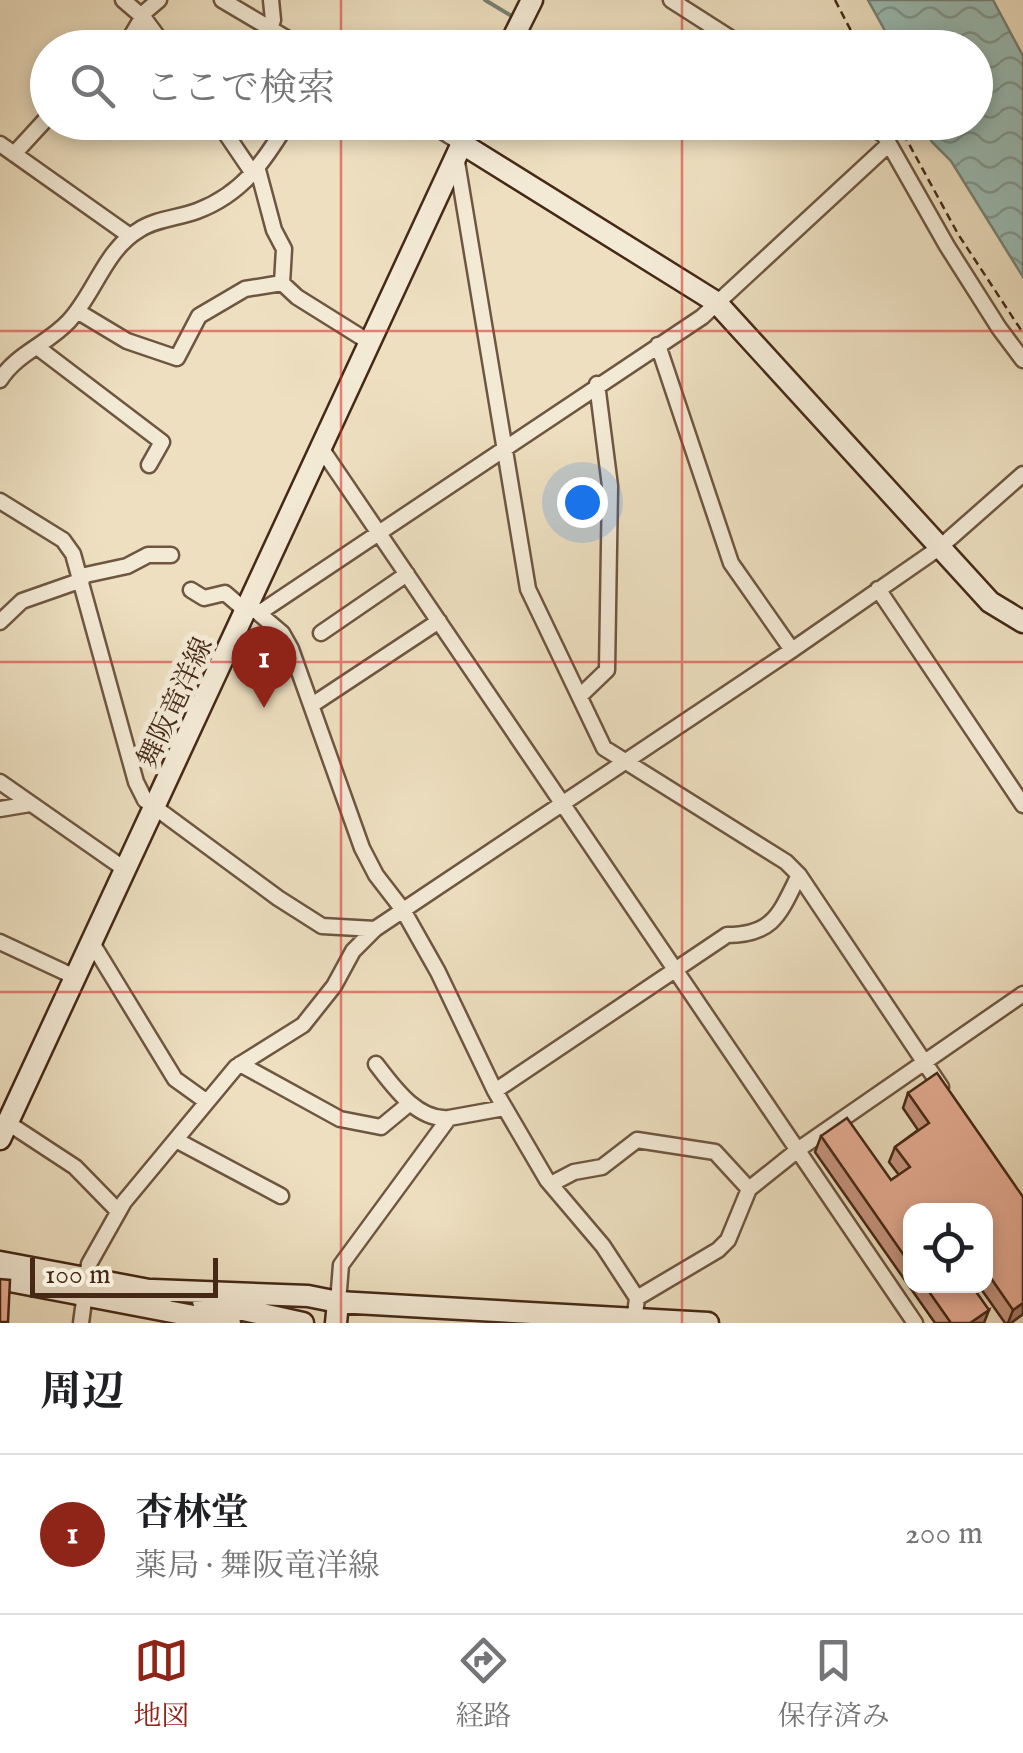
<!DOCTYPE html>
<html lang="ja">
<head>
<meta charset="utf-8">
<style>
  body { margin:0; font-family:"IM FELL English","Noto Serif JP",serif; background:#f6f6f6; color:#202124 }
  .controls { position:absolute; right:30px; bottom:30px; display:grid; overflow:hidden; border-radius:20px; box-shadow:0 5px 15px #0003 }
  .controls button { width:90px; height:90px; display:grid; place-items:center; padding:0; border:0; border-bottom:2px solid #e0e0e0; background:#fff; color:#202124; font:50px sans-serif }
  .scale { position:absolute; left:30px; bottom:25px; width:188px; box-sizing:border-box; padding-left:10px; border:5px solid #452816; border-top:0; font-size:28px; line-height:35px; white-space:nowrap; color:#452816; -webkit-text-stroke:8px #f3ead6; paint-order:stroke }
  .you { position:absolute; left:582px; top:502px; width:35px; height:35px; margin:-25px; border:8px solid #fff; border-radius:50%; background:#1a73e8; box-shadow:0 0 0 15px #1a73e833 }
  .badge { display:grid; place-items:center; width:65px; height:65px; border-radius:50%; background:#8f2418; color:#fff; font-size:32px; font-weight:700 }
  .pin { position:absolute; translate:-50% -82px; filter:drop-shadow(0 2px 5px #0008) }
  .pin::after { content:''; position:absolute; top:52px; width:35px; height:30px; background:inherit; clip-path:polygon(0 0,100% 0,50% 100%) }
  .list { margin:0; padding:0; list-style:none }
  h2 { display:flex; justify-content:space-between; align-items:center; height:130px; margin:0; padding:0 40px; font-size:42px }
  h2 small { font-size:32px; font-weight:400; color:#757577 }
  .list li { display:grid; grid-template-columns:65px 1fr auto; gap:30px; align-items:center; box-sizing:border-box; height:160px; padding:0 40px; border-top:2px solid #e0e0e0 }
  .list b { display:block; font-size:38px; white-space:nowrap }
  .list p { margin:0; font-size:32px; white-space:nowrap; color:#757577 }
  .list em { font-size:32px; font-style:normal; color:#757577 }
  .icon { flex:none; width:55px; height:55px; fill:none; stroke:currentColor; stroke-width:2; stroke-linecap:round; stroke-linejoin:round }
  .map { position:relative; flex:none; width:1023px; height:1323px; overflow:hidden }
  .search { position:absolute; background:#fff; box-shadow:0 5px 15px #0003; left:30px; right:30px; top:30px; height:110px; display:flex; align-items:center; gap:25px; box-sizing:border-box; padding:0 35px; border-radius:55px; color:#757577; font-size:38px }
  .sheet { height:290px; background:#fff }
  nav { display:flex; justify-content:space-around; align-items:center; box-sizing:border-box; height:140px; border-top:2px solid #e0e0e0; background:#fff; font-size:28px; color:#757577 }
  nav a { display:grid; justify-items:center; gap:5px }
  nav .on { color:#8f2418 }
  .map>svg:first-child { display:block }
  .water { fill:url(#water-waves); stroke:#778175; stroke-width:2.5 }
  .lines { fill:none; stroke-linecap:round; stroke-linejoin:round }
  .stream { stroke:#778175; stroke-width:4 }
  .street-casing { stroke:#6f5640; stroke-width:19 }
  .secondary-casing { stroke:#452816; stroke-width:25 }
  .path { stroke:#452816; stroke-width:2.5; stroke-dasharray:8 5; stroke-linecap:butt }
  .street { stroke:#f3ead6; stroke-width:14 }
  .secondary { stroke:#f3ead6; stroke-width:20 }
  .wall { fill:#c89681; stroke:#452816; stroke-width:2.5 }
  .shaded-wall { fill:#a27a69; stroke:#452816; stroke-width:2.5 }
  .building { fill:#e8ae96; stroke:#452816; stroke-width:2.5 }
  .grid { fill:none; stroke:#d62828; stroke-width:2.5; stroke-opacity:0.55 }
  .labels { text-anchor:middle; stroke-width:10; stroke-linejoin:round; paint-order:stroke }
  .street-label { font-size:28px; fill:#452816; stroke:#f3ead6 }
</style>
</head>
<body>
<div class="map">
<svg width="1023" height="1323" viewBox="0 0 1023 1323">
  <defs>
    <pattern id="water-waves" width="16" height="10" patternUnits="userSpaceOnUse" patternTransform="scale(2.5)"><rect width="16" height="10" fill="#99bcb5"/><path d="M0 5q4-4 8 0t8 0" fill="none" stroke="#7f9992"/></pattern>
  </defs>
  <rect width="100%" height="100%" fill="#eddfc0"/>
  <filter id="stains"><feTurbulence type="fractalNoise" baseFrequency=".002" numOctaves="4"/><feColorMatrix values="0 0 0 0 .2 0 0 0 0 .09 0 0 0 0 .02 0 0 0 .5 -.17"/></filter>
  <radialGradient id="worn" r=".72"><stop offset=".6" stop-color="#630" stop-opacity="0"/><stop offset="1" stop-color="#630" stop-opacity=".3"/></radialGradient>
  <path class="water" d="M868,0H993L1023,56V277L951,161L932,142L920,123L976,122V48L894,47Z"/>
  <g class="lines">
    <path class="stream" d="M485,0L510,15"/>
    <defs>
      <path id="street" d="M123,0L144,18L166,48
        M222,0L303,48
        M671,0L746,48
        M270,28L273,20L271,0
        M124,48L146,11L159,0
        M218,122L254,175
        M427,122L461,143
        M864,122L884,135L947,246L999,328L1023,360
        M0,144L130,236
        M14,154L48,117
        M456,156L528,589L604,748L786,862L799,875L941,1087
        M258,170L274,230L284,249L282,283L297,297L369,342
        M77,311L127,341L177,358L199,316L245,289L282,283
        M658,345L731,563L792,650
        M37,347L162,442L149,465
        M0,380C17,353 48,344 69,321C95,293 105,250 139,230C155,219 178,218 197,211C242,194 264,162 288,122
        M321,448L915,1323
        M0,501L63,540L73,554L136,782L145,800L278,898L322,926L375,929
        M81,576L127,566L148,555H171
        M878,589L1023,805
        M191,590L204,598L225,593L246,611
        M249,605L282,633L291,649L362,848L376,875L403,910L438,972L495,1091L547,1180L603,1246L637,1298L634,1323
        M259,613L702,317L889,144
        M0,622L22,601L82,580
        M321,633L407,574
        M580,696L607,670L610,486L597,384
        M312,705L439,621
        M0,782L126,870
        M0,809L30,804
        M0,942L75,977
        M92,943L175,1079L207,1102
        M240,1064L340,1119L381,1127L410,1103
        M376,1064C393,1086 417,1121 449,1118
        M495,1091L727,935C774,935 780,913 799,875
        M8,1123L75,1167L118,1211
        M176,1140L281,1196
        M551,1184L574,1172L602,1167L637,1140L715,1152L749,1189
        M637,1298L718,1250L728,1240L749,1189L799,1149L1023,994
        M338,1302L341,1265L449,1118L504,1108
        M81,1323L89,1264L124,1202L236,1067L303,1025L334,986L353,951L375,929L792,650L939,548L1023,474"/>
      <path id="secondary" d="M508,48L532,0
        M461,143L716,302L990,602L1023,622
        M0,1139L472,122
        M0,1262L165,1293
        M0,1279L230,1323
        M153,1290L308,1296L338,1302L708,1323
        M203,1301L303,1323
        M336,1323L338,1302"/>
    </defs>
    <use href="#street" class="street-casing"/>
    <use href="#secondary" class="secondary-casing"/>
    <path class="path" d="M835,0L860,48
      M897,122L958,234L1023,333"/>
    <use href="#street" class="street"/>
    <use href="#secondary" class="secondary"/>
  </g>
  <path class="wall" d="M908,1093L1023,1197V1314L1011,1323H1005L979,1286H986V1210H910V1286H972L984,1323H935L815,1152L821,1136L891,1180L899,1175L889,1162L895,1147L918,1130L903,1108Z"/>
  <path class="shaded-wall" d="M1023,1303V1314L1011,1323H1008L1013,1310Z
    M989,1310L984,1323H970Z"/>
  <path class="building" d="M937,1073L1023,1197V1303L1013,1310L986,1271V1210H910V1264L821,1136L847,1118L891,1180L910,1167L895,1147L929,1123L908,1093Z
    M0,1279L10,1280L8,1322H0Z
    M925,1286H972L989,1310L970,1323H951Z"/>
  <path class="grid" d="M341,0V48M682,0V48M341,122V1323M682,122V1323M0,331H1023M0,662H1023M0,992H1023"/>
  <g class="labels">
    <g class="street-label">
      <text transform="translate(174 702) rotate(-65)" y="10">舞阪竜洋線</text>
    </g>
  </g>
  <rect width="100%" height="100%" filter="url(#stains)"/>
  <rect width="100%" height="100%" fill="url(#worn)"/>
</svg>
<div class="controls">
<button><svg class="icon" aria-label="locate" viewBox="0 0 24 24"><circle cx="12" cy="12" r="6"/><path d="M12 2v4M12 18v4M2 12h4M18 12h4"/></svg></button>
</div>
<div class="scale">100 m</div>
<div class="you"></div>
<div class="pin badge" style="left:264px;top:708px">1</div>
<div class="search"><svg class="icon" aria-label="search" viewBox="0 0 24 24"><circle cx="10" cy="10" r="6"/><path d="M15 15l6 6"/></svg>ここで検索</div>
</div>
<section class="sheet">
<h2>周辺<small></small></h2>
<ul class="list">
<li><span class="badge">1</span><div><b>杏林堂</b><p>薬局 · 舞阪竜洋線</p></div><em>200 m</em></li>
</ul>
</section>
<nav>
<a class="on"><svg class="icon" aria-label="map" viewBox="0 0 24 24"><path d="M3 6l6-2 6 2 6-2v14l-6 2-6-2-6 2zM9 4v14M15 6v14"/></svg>地図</a>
<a><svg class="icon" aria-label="directions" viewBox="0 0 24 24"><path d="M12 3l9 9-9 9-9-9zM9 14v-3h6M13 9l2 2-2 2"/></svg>経路</a>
<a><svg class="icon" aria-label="saved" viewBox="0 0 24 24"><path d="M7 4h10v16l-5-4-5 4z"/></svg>保存済み</a>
</nav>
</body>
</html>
